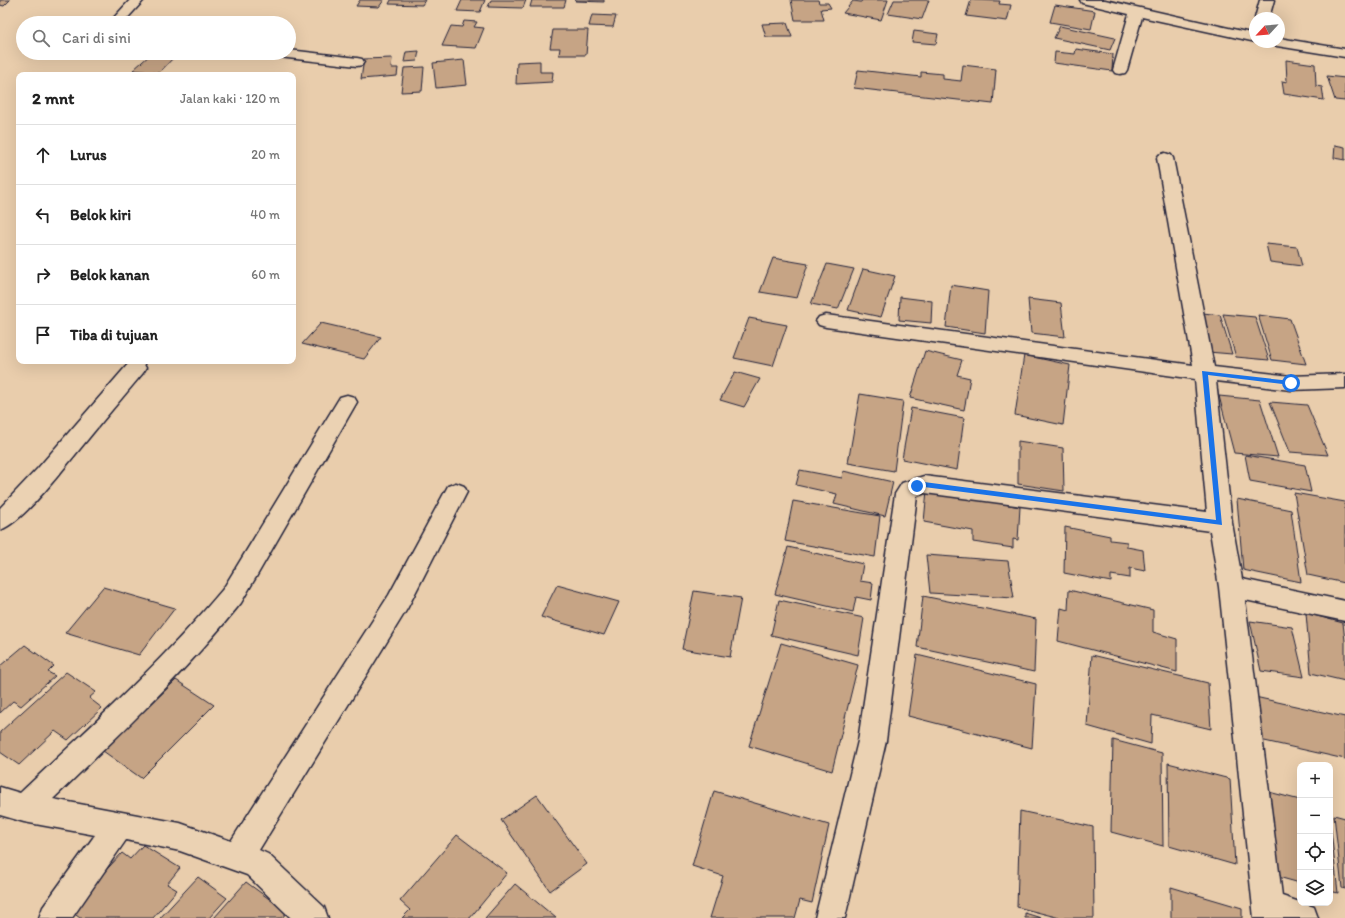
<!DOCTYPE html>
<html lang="id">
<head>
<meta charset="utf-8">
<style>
  body { margin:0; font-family:Itim,sans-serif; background:#f2f2f2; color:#222 }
  .controls { position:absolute; right:12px; bottom:12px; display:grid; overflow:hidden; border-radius:8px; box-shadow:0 4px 16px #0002 }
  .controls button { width:36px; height:36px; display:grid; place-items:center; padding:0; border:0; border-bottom:1px solid #e0e0e0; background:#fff; color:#222; font:20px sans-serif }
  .compass { position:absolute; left:1249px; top:12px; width:36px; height:36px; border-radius:50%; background:#fff; box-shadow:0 4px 16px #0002; rotate:244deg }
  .stop { position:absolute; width:12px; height:12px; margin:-9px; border:3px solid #1a73e8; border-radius:50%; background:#fff }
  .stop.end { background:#1a73e8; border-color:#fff; box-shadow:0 1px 4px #0008 }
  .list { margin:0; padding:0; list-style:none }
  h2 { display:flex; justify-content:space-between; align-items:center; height:52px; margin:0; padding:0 16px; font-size:17px }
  h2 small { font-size:13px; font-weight:400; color:#767676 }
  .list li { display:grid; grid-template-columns:26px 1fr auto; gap:12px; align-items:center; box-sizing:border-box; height:60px; padding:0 16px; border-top:1px solid #e0e0e0 }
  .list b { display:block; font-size:15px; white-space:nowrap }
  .list em { font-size:13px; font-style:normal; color:#767676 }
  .icon { flex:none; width:22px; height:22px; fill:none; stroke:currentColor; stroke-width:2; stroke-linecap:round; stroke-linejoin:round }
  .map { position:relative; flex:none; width:1345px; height:918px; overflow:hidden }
  .search { position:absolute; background:#fff; box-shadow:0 4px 16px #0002; left:16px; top:16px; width:280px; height:44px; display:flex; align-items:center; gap:10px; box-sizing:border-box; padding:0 14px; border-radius:22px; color:#767676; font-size:15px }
  .panel { position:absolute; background:#fff; box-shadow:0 4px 16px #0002; left:16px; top:72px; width:280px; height:292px; border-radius:8px }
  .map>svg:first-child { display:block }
  .building { fill:#c6a485; stroke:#22223b }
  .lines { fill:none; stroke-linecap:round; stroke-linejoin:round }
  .minor-casing { stroke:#22223b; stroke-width:3 }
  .minor { fill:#ebd2b3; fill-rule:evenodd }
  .route { fill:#1a73e8 }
</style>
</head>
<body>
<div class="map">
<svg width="1345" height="918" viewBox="0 0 1345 918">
  <rect width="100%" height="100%" fill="#e9cdac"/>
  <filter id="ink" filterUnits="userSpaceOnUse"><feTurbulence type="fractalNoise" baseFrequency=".025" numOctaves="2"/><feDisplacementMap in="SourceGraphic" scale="8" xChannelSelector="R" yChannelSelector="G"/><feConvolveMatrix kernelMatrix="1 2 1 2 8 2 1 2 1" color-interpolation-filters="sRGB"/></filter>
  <g filter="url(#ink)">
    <path class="building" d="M0,0H10L4,6L0,5Z
      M360,0H384L379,7L356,6Z
      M391,0H425L422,5L389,4Z
      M462,0H485L480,12L457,11Z
      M491,0H526L523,8L488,7Z
      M532,0H566L564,7H530Z
      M576,0H604V2L575,1Z
      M791,0H818L819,3H828L831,8L821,9L824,20H795Z
      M862,0H888L881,20L843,13L853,1L861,2Z
      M894,0H929L922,19L888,14Z
      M971,0L1000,1L999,4L1011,5L1007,21L966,16Z
      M1055,5L1095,11L1091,29L1050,22Z
      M592,15L616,16L613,27L589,26Z
      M464,21L477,22L474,27L484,28L476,48L442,46L451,26L462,27Z
      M787,23L792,37H766L762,24Z
      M1060,26L1115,38L1110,50L1054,38Z
      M553,30H588L586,55H559L560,48H550Z
      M914,31L938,34L936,44L912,42Z
      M1076,49L1113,54L1112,71L1054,63L1055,52L1075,54Z
      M419,51L417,61L404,62L406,52Z
      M151,54L175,56L159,73L133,70Z
      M392,58L391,68H398L397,76L361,79L364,59Z
      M464,60L467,85L436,88L433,63Z
      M1286,60L1315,64L1316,86L1322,87L1324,100L1284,94L1282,81L1287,82Z
      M540,61V72H553L552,82L516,84L517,62Z
      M963,65L996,69L993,104L854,88L858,70L921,77V72L943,74V79L961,81Z
      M424,67L422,91L401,92L404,68Z
      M1327,76L1345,78V101L1335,100Z
      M1335,145L1345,147V160L1334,158Z
      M1266,244L1297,247L1302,266L1270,262Z
      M773,258L808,264L797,298L760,292Z
      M827,264L854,269L838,309L811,304Z
      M863,269L895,276L881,317L848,310Z
      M951,285L988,291L985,333L946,327Z
      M900,297L932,301L931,323L899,320Z
      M1028,299L1061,303L1065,337L1031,333Z
      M1186,311L1220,315L1232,354L1196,351Z
      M1223,314L1255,317L1269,360L1236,357Z
      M1258,315L1290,319L1306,364L1272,360Z
      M749,318L787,325L773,366L734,358Z
      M321,323L381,337L364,359L302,344Z
      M925,351L962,360L957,375L970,378L964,410L910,398Z
      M1024,355L1070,365L1063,425L1015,415Z
      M735,372L760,379L744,407L720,400Z
      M860,394L903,401L894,471L848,463Z
      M1219,396L1260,400L1278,457L1234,453Z
      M1270,402L1307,405L1328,455L1290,452Z
      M911,408L964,418L957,470L902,459Z
      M1018,441L1063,448L1064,491L1018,484Z
      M1245,455L1305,465L1311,492L1250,481Z
      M800,470L842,478L843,471L893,482L885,516L834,504L837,494L796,485Z
      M927,490L1020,507L1018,540L1013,539V548L973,542V531L924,522Z
      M1294,493L1345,502V583L1308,575Z
      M1237,499L1291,510L1301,582L1243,570Z
      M793,501L880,516L875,557L785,541Z
      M1065,527L1110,536V540L1127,542V547L1143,550L1145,571L1130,568V578L1111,575V582L1064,573Z
      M788,547L863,564L860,581L873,583L871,600L856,597L853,612L775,594Z
      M926,555L1008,561L1014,598L930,593Z
      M557,585L619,602L604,635L541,617Z
      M103,587L175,608L139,655L65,633Z
      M1069,590L1153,610V632L1177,639V672L1058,641L1061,608L1068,610Z
      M694,591L741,598L730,657L682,649Z
      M923,596L1036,619L1034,672L917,647Z
      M779,600L864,618L858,655L771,635Z
      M1306,613L1343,623L1345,641V681L1311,673Z
      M1250,621L1292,627L1304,677L1261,671Z
      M781,643L858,665L832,771L749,746Z
      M25,645L54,666L48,672L55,676L21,706L13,701L0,713V666Z
      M917,655L1036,684L1032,748L908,716Z
      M1092,655L1208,683L1211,729L1152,715L1151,744L1087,726Z
      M66,672L96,692L89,698L102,708L68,740L55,731L19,765L0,752V732Z
      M176,680L214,705L141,778L103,751Z
      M1255,697L1345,717V759L1260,740Z
      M1113,740L1162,753L1163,846L1111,832Z
      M1168,763L1230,779L1235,865L1169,846Z
      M714,791L829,825L812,903L800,900L795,918H710L723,876L692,866Z
      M1265,791L1300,800V883L1271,875Z
      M537,795L587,864L550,891L501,820Z
      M1020,811L1093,827L1094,918H1060L1017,907Z
      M1334,815L1345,818V889L1342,888Z
      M1330,821L1338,893L1330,891Z
      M457,835L507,873L470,918H402L410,910L400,901Z
      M143,845L180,868L167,884L177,890L153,918H80L69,910L122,853L130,859Z
      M198,877L227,898L209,918H160Z
      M246,882L287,912L282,918H214Z
      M515,884L556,918H485Z
      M1171,887L1242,908V918H1171Z
      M1025,913L1041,918H1025Z"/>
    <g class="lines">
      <defs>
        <path id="minor" d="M130,0H144L123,23H109Z
          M1080,0H1105L1255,34L1256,42L1142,17L1127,70L1125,73L1120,74L1115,73L1113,70L1129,14L1082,3Z
          M1260,0H1274L1269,18H1255Z
          M1279,38L1345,49V57L1277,46L1272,45L1270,42H1279Z
          M289,50L357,58L362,59L364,62L362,65L357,66L279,57L274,56L272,53H289Z
          M1165,153L1171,155L1173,158L1214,367L1291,376L1345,374V388L1291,390L1216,381L1232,523L1242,579L1345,601V621L1245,600L1282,896L1314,907L1318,918H1254L1219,587L1210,531L925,493L917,496L886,741L845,918H815L858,741L895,494L902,483L924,476L1207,512L1195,379L826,327L819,325L816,321L819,317L826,315L1193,365L1157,158L1159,155Z
          M136,361L143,363L146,368L143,373C120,400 97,428 75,455C59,474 22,523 0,530V508L38,468L129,363Z
          M347,395L354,397L357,402L241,603C184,674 118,736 53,799L180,823L231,841L389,595L448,486L456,483L464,486L467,492L407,609L259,850L268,854L324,907L328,918H291L247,875L180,851L126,840L72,918H39L43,907L95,835L24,822L0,815V787L20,793C90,727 161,663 223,589L340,397Z"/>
      </defs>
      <use href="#minor" class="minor-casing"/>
      <use href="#minor" class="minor"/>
    </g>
  </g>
  <path class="route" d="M1202,371L1291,381L1294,383L1291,385L1208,375L1222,525L924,487L917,488L913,486L914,484L924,482L1216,520Z"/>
</svg>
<div class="controls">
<button>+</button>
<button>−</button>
<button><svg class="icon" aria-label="locate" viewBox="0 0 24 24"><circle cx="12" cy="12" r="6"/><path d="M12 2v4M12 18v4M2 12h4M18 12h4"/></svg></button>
<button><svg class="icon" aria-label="layers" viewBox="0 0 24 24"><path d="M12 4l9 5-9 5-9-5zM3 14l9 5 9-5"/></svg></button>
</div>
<svg class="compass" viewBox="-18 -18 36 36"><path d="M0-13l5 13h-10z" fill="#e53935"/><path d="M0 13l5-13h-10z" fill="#767676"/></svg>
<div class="stop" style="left:1291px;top:383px"></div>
<div class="stop end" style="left:917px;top:486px"></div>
<div class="search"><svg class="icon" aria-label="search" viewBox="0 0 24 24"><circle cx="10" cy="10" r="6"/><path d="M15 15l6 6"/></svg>Cari di sini</div>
<section class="panel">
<h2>2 mnt<small>Jalan kaki · 120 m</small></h2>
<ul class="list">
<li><svg class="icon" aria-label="ahead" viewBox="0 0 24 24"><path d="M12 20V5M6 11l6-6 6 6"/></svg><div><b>Lurus</b></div><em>20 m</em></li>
<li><svg class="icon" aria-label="left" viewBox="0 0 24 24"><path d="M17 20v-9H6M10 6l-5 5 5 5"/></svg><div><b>Belok kiri</b></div><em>40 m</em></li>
<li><svg class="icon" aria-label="right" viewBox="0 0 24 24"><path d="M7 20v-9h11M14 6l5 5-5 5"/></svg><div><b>Belok kanan</b></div><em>60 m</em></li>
<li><svg class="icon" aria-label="arrive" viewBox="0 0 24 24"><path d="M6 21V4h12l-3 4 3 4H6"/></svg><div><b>Tiba di tujuan</b></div></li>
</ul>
</section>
</div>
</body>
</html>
